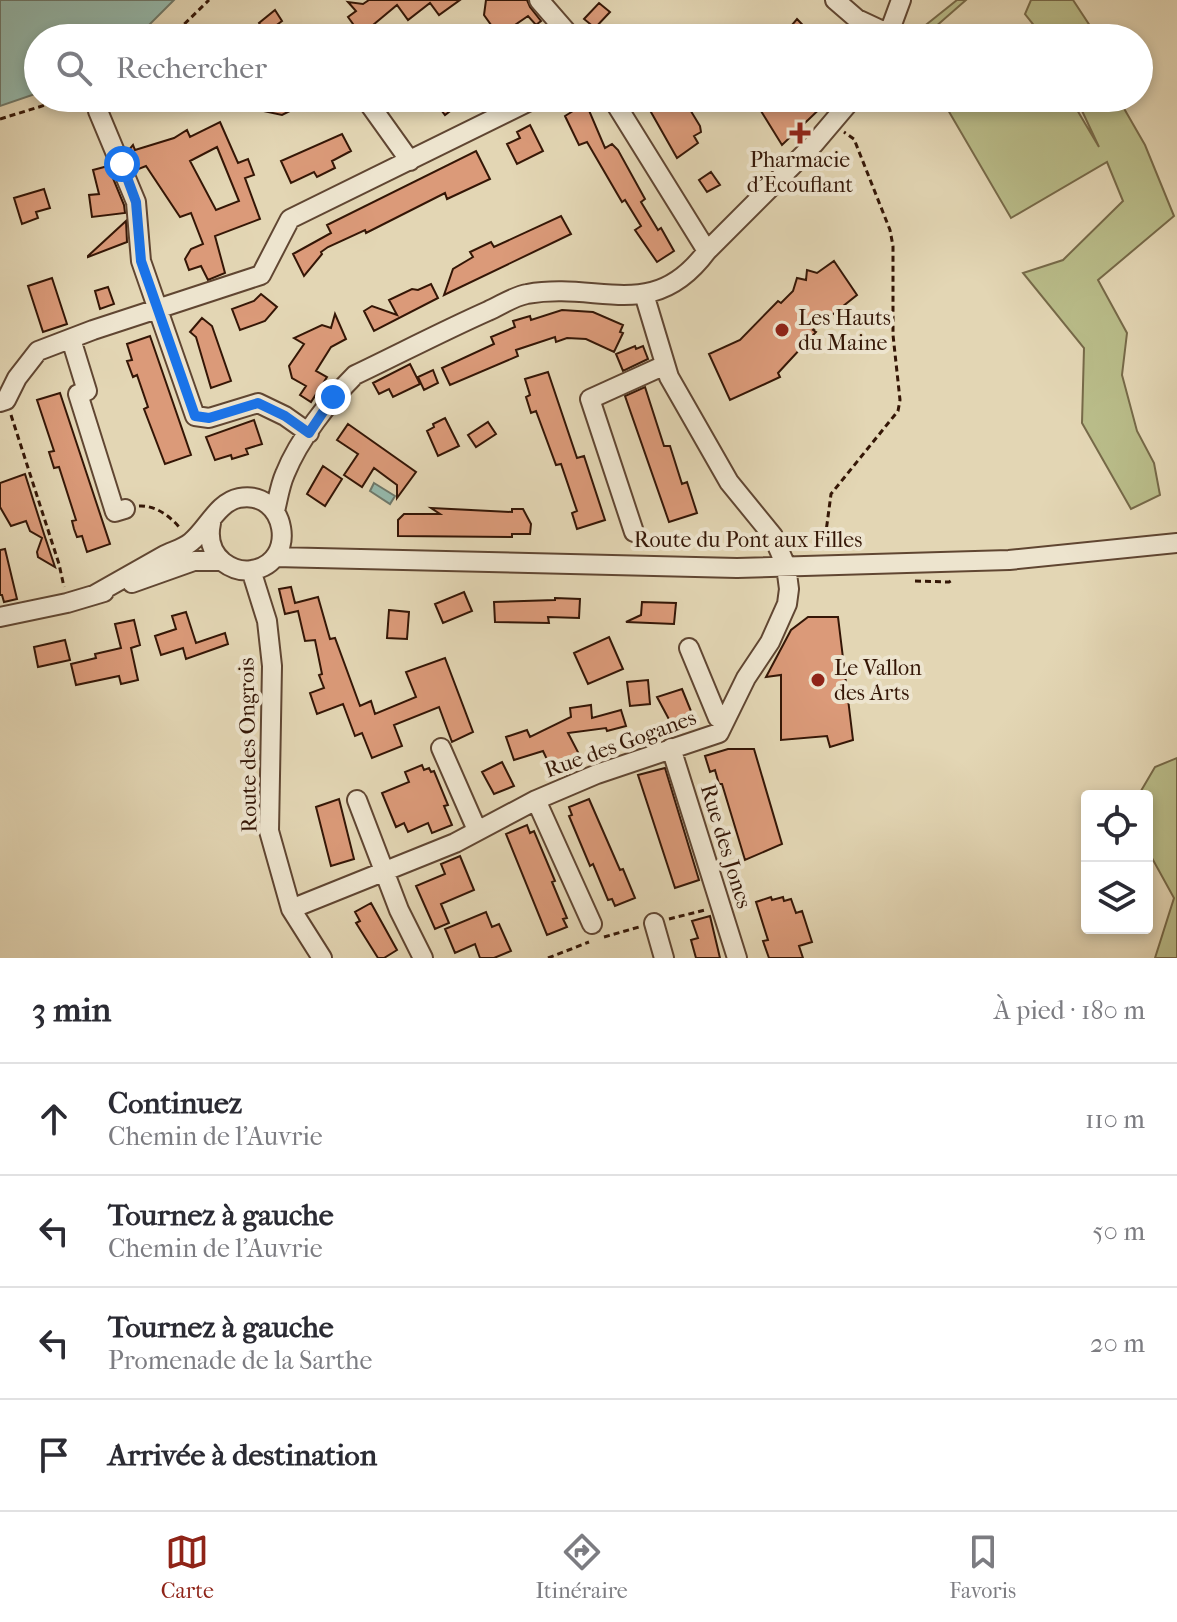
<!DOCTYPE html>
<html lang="fr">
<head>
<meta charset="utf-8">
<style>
  body { margin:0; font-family:"IM FELL French Canon",serif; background:#f7f7f7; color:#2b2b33 }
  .controls { position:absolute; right:24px; bottom:24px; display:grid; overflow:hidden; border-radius:8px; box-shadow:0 4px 12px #0003 }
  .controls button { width:72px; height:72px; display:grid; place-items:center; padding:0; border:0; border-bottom:2px solid #e1e1e2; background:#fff; color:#2b2b33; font:40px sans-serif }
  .stop { position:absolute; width:24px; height:24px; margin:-18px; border:6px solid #1a73e8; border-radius:50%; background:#fff }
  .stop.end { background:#1a73e8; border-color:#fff; box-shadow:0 2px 8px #0008 }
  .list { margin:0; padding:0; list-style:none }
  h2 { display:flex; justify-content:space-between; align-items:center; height:104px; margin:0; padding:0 32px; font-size:34px }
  h2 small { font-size:26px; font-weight:400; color:#7c7c81 }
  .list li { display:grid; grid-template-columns:52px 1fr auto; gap:24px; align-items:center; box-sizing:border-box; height:112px; padding:0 32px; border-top:2px solid #e1e1e2 }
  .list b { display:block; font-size:30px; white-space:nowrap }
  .list p { margin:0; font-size:26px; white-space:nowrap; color:#7c7c81 }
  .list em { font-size:26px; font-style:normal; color:#7c7c81 }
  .icon { flex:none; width:44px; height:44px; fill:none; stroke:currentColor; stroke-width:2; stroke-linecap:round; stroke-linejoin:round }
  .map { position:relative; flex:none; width:1177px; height:958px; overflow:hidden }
  .search { position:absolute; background:#fff; box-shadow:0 4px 12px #0003; left:24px; right:24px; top:24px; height:88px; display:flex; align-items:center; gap:20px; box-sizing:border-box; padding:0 28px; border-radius:44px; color:#7c7c81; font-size:30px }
  .sheet { height:552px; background:#fff }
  nav { display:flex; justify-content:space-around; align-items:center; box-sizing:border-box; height:112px; border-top:2px solid #e1e1e2; background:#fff; font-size:22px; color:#7c7c81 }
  nav a { display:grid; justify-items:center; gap:4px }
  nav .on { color:#8f2418 }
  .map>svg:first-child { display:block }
  .green { fill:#b9bc89; stroke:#766948; stroke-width:2 }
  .water { fill:#95b9ac; stroke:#6e786a; stroke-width:2 }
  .building { fill:#db9a79; stroke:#341606; stroke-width:2; fill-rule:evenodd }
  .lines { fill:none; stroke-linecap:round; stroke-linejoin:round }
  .minor-casing { stroke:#604632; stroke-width:22 }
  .path { stroke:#341606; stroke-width:3; stroke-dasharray:6 4; stroke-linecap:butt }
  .minor { stroke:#ede4ce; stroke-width:18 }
  .route { stroke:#1a73e8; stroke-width:10 }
  .poi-dot { fill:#8f2418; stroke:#ede4ce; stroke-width:3 }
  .labels { text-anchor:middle; stroke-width:8; stroke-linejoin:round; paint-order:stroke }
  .poi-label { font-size:22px; fill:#341606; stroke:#ede4ce; text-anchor:start }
  .street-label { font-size:22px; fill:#341606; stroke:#ede4ce }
</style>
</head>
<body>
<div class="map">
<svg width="1177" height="958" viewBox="0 0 1177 958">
  <rect width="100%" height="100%" fill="#e3d6b4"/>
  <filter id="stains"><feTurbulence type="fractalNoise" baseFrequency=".0025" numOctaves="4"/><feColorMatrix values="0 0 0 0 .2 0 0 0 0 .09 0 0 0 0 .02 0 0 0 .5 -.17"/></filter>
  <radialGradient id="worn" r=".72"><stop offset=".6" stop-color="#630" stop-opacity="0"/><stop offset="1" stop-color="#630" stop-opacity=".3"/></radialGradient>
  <path class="green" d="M957,0H966L926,35L922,28Z
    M1031,0H1073L1098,38H1044L1025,14Z
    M941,98H1070L1099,147L1076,98H1118L1145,145L1174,216L1098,280L1127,333L1122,375L1137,431L1154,463L1160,495L1131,509L1082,423L1084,348L1023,273L1063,260L1123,201L1107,162L1011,218Z
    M1177,758V958H1155L1174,898L1147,849V796H1138L1155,767Z"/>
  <path class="water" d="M0,0H174L145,29L131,38H38V93L0,106Z
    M374,483L395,496L390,504L370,491Z"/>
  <path class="building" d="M369,0H460L439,15L430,3L408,20L397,5L361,35L348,17L356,11L348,2L363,4Z
    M486,0H527L530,7L541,21L536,25L528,16L499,36L484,15Z
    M599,3L610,12L595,28L584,19Z
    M275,10L282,21L266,33L259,23Z
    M797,19L815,38H781Z
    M266,98H316L282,115L254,109L268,102Z
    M432,98H467L445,115Z
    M643,98H671L678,110L686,103L700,126L701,132L694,136L698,143L677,158Z
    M753,98H831L782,145Z
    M581,106L588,108L605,148L612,144L618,150L645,199L641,202L658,230L661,228L674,251L657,262L635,230L641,226L625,200L622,202L587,142L579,145L565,116Z
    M220,122L238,163L248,159L254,175L245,178L260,219L215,236L225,273L208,280L201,266L189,270L185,259L191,249L203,244L191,213L180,217L146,166L136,170L128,151L133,145L135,150L174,138L187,130L190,137ZM217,147L239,201L216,210L190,161Z
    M530,125L543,151L517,164L507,144L520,138L517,132Z
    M342,134L351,151L332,161L335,168L317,177L314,172L291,183L281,161Z
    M476,151L490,179L447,199L445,193L366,233L365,230L328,247L321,252L322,254L304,276L293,254L331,233L327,225Z
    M108,166L124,205L125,213L92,217L89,195L99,194L93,170Z
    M711,172L720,185L707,192L699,180Z
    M44,189L50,208L36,212L38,218L22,224L14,198Z
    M561,216L571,234L444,295L453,269L473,257L470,252L491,242L494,247Z
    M126,221L127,242L88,257V256Z
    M834,261L857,295L813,330L816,332L778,373L780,377L730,400L709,354L740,340L778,301L781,303L793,291L797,278L806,280L807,270L817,273Z
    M52,278L67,324L43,332L28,286Z
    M431,284L438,298L374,331L364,311L372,306L397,315L389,300L412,289L418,290Z
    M108,287L114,304L100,309L95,291Z
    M261,294L277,307L265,321L240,330L232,309L254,301Z
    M562,310L593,312L623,325L620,332L623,333L614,352L586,339L567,338L556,342L555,337L516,350L518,356L450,385L442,368L494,344L491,337L515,327L513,321L530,316L531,320Z
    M335,314L346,339L331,347L316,371L327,377L311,402L300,395L306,386L292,378L289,366L304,344L294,338L322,325L331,328Z
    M202,318L212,326L231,381L211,388L196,337L190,332Z
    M150,336L191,455L165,464L144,409L148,407L137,375L133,377L127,361L132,360L127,344Z
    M635,346L636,349L643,346L648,359L623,371L616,354Z
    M410,364L420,384L393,397L389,389L379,394L373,383Z
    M433,370L438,383L424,390L418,377Z
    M548,372L577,458L584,456L605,520L577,529L572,513L577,511L561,464L556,465L536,411L531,413L526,397L530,395L525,379Z
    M645,387L664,446H670L682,484L687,482L697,513L669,522L625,396Z
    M60,393L110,544L87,552L82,536L77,537L74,529L72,521L76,520L59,467L54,468L49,452L54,451L37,400Z
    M445,418L459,446L438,456L427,431L434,427L433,424Z
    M254,420L262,444L246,449L248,454L232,459L231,455L215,460L206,437Z
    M488,422L496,434L476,447L468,435Z
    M348,424L416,472L397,498V485L374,468L362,487L344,475L358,454L337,440Z
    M323,466L342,479L325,506L307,494Z
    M25,474L44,534L55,567L38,557L37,552L42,538L30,531L26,521L11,526L0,507V483Z
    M431,508L512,512V509H523L531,524L530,534H512V537L398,536V520L404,514H440Z
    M5,549L17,599L4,602L2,595H0V550Z
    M291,587L295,603L318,597L330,639L335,638L360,706L371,701L375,714L416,697L406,672L445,658L473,732L452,742L439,707L394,725L402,746L372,758L362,733L355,736L343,704L317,714L310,693L324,688L319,675L322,674L315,640L305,641L298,611L285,614L279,589Z
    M464,592L472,611L443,623L435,604Z
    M555,598L580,599L579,618L548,617L549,623L495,622L494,602L555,600Z
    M642,602L676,603L674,624L626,622L641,615Z
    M389,610L409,612L407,639L387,638Z
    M186,612L196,643L225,633L228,644L186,659L183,648L161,655L155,636L176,629L172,616Z
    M808,617H838L853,740L830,747L827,736L781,740V675L766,677L791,630Z
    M134,620L140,645L131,648L138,680L121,684L119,676L76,685L71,664L96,658L95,654L121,648L115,624Z
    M609,637L623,669L588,684L574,653Z
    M65,640L70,660L38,667L34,647Z
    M648,680L650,704L630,706L627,682Z
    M682,689L693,716L672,725L657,697Z
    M591,705L592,718L621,710L626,726L607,731L606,728L568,733L580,756L552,770L543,751L514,760L506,737L527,730L530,737L571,717L570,708Z
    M728,749H754L782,844L745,860L722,784H719L715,770L710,772L705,756Z
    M502,762L514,786L494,794L482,772Z
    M422,765L424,770L429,768L431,772L434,771L448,805L444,806L452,825L432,833L428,823L408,832L404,823L396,827L382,793L409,782L405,772Z
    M665,768L699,880L675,888L638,775Z
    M339,799L354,859L331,866L316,807Z
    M589,799L620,870L623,869L635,898L615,906L612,899L608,900L593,864L590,866L569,816L572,815L569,807Z
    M527,825L530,833L534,831L555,881L552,882L567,918L563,919L567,927L547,935L506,834Z
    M460,856L474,890L441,904L449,923L435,929L416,886L445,874L441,864Z
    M771,897L772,900L783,897L784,901L791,899L796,913L802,911L812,942L799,946L803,958H769L763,941L768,940L756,902Z
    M371,903L397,950L384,958H378L356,923L360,921L355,912Z
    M486,912L492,927L499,924L511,951L494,958H480L475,944L455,953L445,929Z
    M710,916L720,958H696L691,940L698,938L692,921Z"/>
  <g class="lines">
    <defs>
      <path id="minor" d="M539,0L572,38
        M835,0L857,19L889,34
        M887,38L901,0
        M365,98L410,161
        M612,98L707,251
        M98,111L136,202L141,261L195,416L209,418L258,403L285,416L309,433
        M71,339L87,391L78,394L115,512L125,509
        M0,402L6,400L17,378L38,351L93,330L261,275L290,219L536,98
        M275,511C278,499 280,485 285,474C299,439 329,401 355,375C399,354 443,331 488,311C500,306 514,296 527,294C600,281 653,324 707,251L814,144L853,98
        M634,532L590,399L665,365
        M275,557L737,568L1009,560L1177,543
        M251,570L267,621L272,666L269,831L291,909L322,958
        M132,583L194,561H222
        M94,595C117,582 140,569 163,556C172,551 183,549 191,542C207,529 218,502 239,498C287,489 299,563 252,570C241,572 231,568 223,562C211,552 208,537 211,523
        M0,617L67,603L104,592
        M689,648L718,718L725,721
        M441,748L477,830
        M671,748L737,958
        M357,800L399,910L423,958
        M536,800L592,924
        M291,909L455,843L536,800L597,774L719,733L746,678L770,642L787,604L789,589L786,566L773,536L729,482L669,377L644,294
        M654,923L664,958"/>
    </defs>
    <use href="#minor" class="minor-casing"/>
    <path class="path" d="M170,38L209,0
      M0,119L68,98
      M11,415L59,564L64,587
      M139,506C155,505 170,516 180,528
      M824,547L831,494L898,411L900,400L893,335V246L890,230L854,139L844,132
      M915,581L949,582L954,579
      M669,919L705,910
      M604,937L639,927
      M548,958L589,942"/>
    <use href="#minor" class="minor"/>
  </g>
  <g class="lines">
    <path class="route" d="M122,164L136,202L141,261L195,416L209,418L258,403L285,416L309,433L333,397"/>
  </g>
  <g class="poi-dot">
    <path d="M796 121h8v8h8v8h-8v8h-8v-8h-8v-8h8z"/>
    <circle cx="782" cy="330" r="8"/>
    <circle cx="818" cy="680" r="8"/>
  </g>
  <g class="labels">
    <g class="poi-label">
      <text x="800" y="167" text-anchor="middle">Pharmacie<tspan x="800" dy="25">d'Ecouflant</tspan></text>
      <text x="798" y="325">Les Hauts<tspan x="798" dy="25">du Maine</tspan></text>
      <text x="834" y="675">Le Vallon<tspan x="834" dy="25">des Arts</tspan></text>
    </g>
    <g class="street-label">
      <text x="748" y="547">Route du Pont aux Filles</text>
      <text transform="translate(620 743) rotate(-20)" y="8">Rue des Goganes</text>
      <text transform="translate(247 745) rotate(-91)" y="8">Route des Ongrois</text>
      <text transform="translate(727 846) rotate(73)" y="8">Rue des Joncs</text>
    </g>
  </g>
  <rect width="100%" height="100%" filter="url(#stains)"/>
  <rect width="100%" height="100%" fill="url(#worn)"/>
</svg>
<div class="controls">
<button><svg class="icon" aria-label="locate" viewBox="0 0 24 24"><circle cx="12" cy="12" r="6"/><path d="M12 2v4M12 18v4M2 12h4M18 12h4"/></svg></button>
<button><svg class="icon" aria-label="layers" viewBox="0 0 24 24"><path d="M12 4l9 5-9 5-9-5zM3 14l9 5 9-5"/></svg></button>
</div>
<div class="stop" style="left:122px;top:164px"></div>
<div class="stop end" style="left:333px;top:397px"></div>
<div class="search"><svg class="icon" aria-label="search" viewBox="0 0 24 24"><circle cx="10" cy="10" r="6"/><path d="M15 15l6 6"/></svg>Rechercher</div>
</div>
<section class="sheet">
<h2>3 min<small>À pied · 180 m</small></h2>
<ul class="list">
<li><svg class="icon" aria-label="ahead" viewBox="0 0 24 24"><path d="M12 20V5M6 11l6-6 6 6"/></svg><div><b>Continuez</b><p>Chemin de l'Auvrie</p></div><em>110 m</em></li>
<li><svg class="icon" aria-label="left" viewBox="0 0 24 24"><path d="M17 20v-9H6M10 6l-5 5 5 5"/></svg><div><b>Tournez à gauche</b><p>Chemin de l'Auvrie</p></div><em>50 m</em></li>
<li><svg class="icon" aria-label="left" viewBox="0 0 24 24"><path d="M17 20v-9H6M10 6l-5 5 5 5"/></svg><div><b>Tournez à gauche</b><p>Promenade de la Sarthe</p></div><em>20 m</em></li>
<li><svg class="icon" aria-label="arrive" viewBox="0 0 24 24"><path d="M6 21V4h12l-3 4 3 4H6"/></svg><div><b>Arrivée à destination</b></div></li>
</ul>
</section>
<nav>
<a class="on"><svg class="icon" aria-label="map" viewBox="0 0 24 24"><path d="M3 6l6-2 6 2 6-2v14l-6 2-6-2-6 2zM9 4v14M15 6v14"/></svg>Carte</a>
<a><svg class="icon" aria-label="directions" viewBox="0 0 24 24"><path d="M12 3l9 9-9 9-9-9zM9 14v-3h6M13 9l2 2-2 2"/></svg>Itinéraire</a>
<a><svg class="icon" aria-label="saved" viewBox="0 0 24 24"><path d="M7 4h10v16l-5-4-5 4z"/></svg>Favoris</a>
</nav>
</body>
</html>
